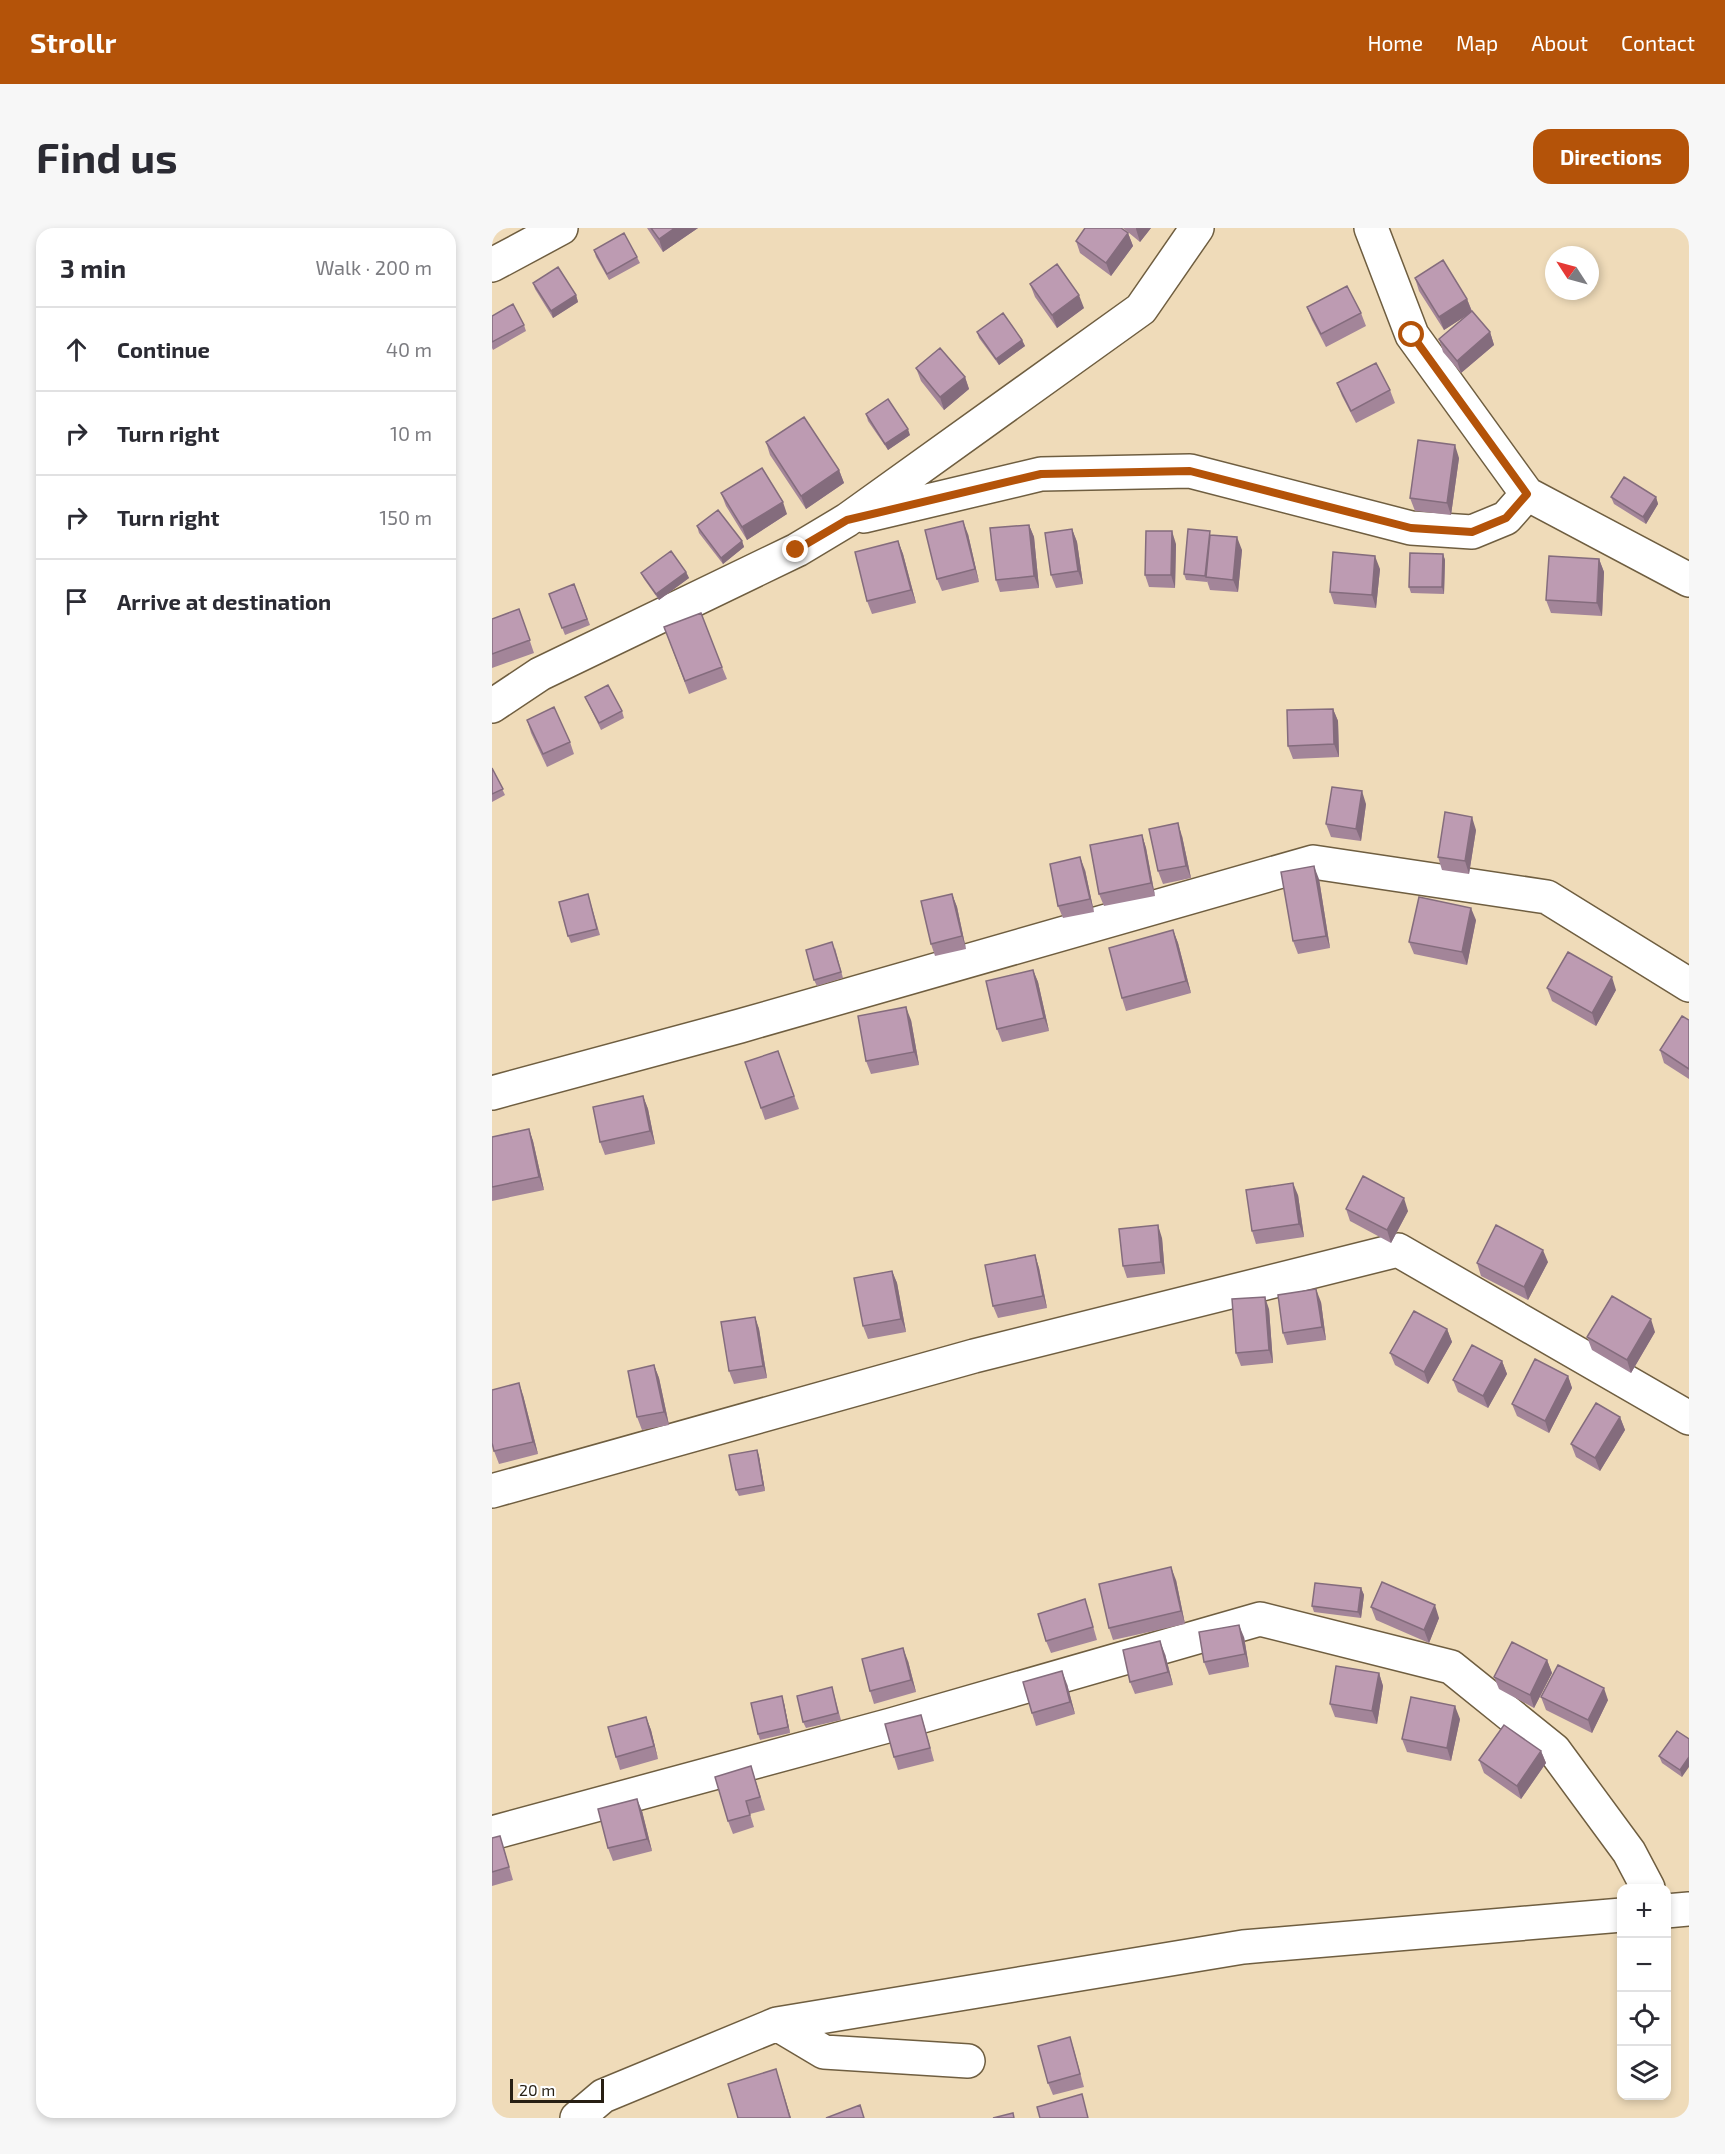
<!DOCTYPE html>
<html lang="en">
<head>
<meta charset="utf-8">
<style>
  body { margin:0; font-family:"Exo 2",sans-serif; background:#f7f7f7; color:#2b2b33 }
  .controls { position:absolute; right:18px; bottom:18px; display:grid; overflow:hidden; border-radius:12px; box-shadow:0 3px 9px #0003 }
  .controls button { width:54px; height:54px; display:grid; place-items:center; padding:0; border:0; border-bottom:2px solid #e1e1e2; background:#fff; color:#2b2b33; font:30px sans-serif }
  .compass { position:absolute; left:1053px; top:18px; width:54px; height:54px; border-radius:50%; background:#fff; box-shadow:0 3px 9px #0003; rotate:306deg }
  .scale { position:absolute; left:18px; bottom:15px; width:94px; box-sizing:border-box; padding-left:6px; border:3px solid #271f13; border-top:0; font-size:16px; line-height:21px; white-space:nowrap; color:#271f13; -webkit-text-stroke:4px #fff; paint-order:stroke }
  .stop { position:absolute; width:18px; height:18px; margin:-14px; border:4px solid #b45309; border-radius:50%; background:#fff }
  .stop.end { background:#b45309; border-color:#fff; box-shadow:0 2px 6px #0008 }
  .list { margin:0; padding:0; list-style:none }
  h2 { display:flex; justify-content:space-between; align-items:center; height:78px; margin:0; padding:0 24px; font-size:26px }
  h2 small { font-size:20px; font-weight:400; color:#7c7c81 }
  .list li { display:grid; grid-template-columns:39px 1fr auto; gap:18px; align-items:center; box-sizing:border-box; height:84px; padding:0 24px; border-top:2px solid #e1e1e2 }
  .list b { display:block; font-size:22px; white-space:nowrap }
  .list em { font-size:20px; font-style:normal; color:#7c7c81 }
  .icon { flex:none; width:33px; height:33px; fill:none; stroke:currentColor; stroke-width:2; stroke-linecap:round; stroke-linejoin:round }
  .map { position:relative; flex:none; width:1197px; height:1890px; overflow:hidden; border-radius:18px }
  header { display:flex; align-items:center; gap:36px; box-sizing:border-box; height:84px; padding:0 30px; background:#b45309; color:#fff }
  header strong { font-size:28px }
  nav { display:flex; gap:33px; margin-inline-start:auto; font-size:21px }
  .intro { display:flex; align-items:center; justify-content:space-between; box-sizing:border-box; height:144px; padding:0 36px }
  h1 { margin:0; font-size:42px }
  .button { padding:15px 27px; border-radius:18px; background:#b45309; color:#fff; font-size:21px; font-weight:700 }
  main { display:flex; gap:36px; padding:0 36px }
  aside { flex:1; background:#fff; border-radius:18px; box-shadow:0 3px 9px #0003 }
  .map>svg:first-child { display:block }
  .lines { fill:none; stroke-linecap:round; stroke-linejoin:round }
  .minor-casing { stroke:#6f5e40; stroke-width:36 }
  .minor { stroke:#fff; stroke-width:33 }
  .wall { fill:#a38599 }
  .shaded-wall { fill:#846c7d }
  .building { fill:#bd9bb2; stroke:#846c7d; stroke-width:1.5 }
  .route { stroke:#b45309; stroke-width:8 }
</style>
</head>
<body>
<header>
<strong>Strollr</strong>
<nav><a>Home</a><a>Map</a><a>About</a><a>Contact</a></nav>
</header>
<div class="intro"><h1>Find us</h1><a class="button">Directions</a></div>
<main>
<aside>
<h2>3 min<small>Walk · 200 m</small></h2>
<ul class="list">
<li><svg class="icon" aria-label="ahead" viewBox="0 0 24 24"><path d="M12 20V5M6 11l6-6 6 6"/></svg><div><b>Continue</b></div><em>40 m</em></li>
<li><svg class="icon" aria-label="right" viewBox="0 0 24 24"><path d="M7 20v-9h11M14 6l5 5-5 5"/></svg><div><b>Turn right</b></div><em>10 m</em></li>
<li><svg class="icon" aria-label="right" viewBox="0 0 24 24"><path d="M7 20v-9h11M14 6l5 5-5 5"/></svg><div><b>Turn right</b></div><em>150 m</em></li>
<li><svg class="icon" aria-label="arrive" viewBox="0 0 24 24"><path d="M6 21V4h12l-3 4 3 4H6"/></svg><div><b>Arrive at destination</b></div></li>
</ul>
</aside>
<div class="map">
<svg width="1197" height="1890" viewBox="0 0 1197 1890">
  <rect width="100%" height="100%" fill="#efdbb9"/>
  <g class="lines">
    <defs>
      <path id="minor" d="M879,0L920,107L1035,266L1197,352
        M0,37L69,0
        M372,288L549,246L698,243L919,300L980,304L1014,290L1035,266
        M0,478L48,446L305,322L355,292L649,81L705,0
        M0,865L248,798L821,634L1055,669L1197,757
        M0,1263L482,1128L906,1022L1197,1190
        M0,1605L399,1497L768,1391L959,1439L1062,1522L1137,1624L1156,1660
        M1174,1683L1197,1681
        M285,1796L332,1824L476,1833
        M85,1890L111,1868L285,1796L751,1719L1130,1687"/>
    </defs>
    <use href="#minor" class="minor-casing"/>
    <use href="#minor" class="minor"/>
  </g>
  <path class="wall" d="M155,0H206L171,24Z
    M631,0H659L648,14Z
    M636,5L641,18L619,48L588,25L584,13Z
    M102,22L145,29L148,35L117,52L104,29Z
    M923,50L975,71L980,83L998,104L1002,117L969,145L951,124L947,111L975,87L952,102L927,63Z
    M41,55L84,67L86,74L61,90L43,61Z
    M538,56L592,80L565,100L543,69Z
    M815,79L869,85L874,98L834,119L820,92Z
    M0,88L32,97L34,103L1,122L0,120Z
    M485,104L530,112L533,118L507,137L487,110Z
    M424,140L473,149L477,161L452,182L429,153Z
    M845,155L898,162L903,175L864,195L850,168Z
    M374,186L418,207L396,222L376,193Z
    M274,214L347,242L352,255L314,281L278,227Z
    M967,230L959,287L923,283L918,270Z
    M229,265L295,286L255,312L234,278Z
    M1119,269H1164L1166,276L1154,296L1122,276Z
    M537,297L542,309L547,360L508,364L504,352Z
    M205,298L250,313L252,319L231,336L207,305Z
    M580,301L585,314L591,356L564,360L559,347Z
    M476,306L487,354L450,363L445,351Z
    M719,307L750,322L746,364L718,362L715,353V354L694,352L692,346Z
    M406,313L411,326L424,375L380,386L375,373Z
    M684,316L683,360L657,359L653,347Z
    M951,326L953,332L952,366L919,365L917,359Z
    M1107,331L1112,344L1110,388L1059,385L1054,372Z
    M888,341L884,380L842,376L838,364Z
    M194,344L197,350L167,372L152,351L149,345Z
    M82,356L98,397L73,407L57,366Z
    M27,381L42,425L0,440V391Z
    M172,399L230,439L235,451L197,466Z
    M93,469L130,483L132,490L109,502Z
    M841,481L846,493L847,529L801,531L796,518Z
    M35,492L78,514L82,526L55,539L39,505Z
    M0,540L13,567L0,574Z
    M874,576L869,613L839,609L834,596Z
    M984,602L977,646L950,642L946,629Z
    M650,607L654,620L663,668L612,678L607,666Z
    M690,608L699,650L671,656L666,643Z
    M593,642L602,684L571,690L566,678Z
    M827,651L838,720L806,726L801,713Z
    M96,666L108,707L79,715L76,708Z
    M460,666L465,679L474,721L443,728L439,716Z
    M984,692L975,737L922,726L917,714Z
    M681,702L686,715L699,765L634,783L630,770Z
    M343,720L351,750L325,758L322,752Z
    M541,742L546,754L557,803L510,814L505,801Z
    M1055,760L1124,762L1104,798L1060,773Z
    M419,792L427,837L379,846L374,833Z
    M1197,792V851L1172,835L1168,822Z
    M286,823L307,881L273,892L253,834Z
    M151,868L156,881L163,916L113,927L108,914Z
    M37,901L41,913L52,962L0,973V909Z
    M806,967L812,1009L764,1016L760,1003Z
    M854,981L916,983L899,1015L858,993Z
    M670,1010L673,1046L635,1050L631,1038Z
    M543,1027L547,1040L555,1080L506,1090L501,1078Z
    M1056,1034L1036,1072L989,1048L985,1035Z
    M400,1043L405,1055L414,1104L376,1111L371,1098Z
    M829,1074L834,1112L795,1117L791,1105Z
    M777,1081L781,1135L749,1138L744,1125Z
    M263,1089L267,1101L275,1150L242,1156L237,1143Z
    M955,1101L960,1114L936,1156L903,1137L898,1125Z
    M1163,1104L1139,1145L1100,1122L1095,1109Z
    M1010,1133L1015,1146L996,1180L966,1164L961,1152Z
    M162,1137L167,1150L177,1197L150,1202L145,1189Z
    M1076,1148L1080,1160L1057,1205L1025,1188L1020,1176Z
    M31,1167L46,1226L7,1236L2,1223Z
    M1128,1189L1133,1202L1108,1243L1084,1229L1079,1216Z
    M265,1222L267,1228L273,1263L247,1268L244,1262Z
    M684,1352L693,1396L621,1412L617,1400Z
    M869,1360L872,1367L869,1390L822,1384L820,1378Z
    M879,1379L947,1390L937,1415L884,1392Z
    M597,1384L605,1412L559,1425L554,1413Z
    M752,1409L757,1439L717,1447L712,1434Z
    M673,1426L681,1457L643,1466L638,1454Z
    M1055,1432L1060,1445L1042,1480L1007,1461L1002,1449Z
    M416,1433L424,1464L382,1476L378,1463Z
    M887,1445L891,1458L885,1496L843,1489L838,1476Z
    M575,1456L583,1486L544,1498L540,1485Z
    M342,1466L349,1492L314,1500L311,1494Z
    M1049,1469L1116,1472L1100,1505L1054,1482Z
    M292,1475L298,1505L268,1512L266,1506Z
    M429,1487L433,1500L442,1533L406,1542L402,1529Z
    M154,1489L159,1502L166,1531L128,1542L124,1529Z
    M968,1491L959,1533L915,1524L910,1511Z
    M1197,1511L1190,1549L1170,1535L1167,1528Z
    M1049,1523L1054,1535L1029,1571L992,1545L987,1532Z
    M259,1538L273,1582L258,1586L262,1599L241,1606L236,1593Z
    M150,1583L160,1623L121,1633L116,1620Z
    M0,1610L12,1621L21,1652L0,1658Z
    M578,1809L582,1822L592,1859L561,1867L556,1855Z"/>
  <path class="shaded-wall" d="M183,0H206L171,24L167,11Z
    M644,0H659L648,14L644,1Z
    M636,5L641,18L619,48L614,35Z
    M84,67L86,74L61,90L59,83Z
    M587,67L592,80L565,100L560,87Z
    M975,71L980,84L952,102L947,89Z
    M998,104L1002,117L969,145L965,133Z
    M530,112L533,118L507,137L504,131Z
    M473,149L477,161L452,182L448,169Z
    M416,201L418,207L396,222L393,216Z
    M963,217L967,230L959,287L955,275Z
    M347,242L352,255L314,281L309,268Z
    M1164,269L1166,276L1154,296L1151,289Z
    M291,274L295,286L255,312L250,299Z
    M471,293L476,306L487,354L483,341Z
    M537,297L542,309L547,360L542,348Z
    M580,301L585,314L591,356L586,343Z
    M680,303L684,316L683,360L679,347Z
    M745,309L750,322L746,364L741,352Z
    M250,313L252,319L231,336L229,330Z
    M406,313L411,326L424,375L419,362Z
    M951,326L953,332L952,366L950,359Z
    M883,328L888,341L884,380L880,367Z
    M1107,331L1112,344L1110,388L1105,375Z
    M194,344L197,350L167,372L164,366Z
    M841,481L846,493L847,529L842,516Z
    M870,563L874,576L869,613L864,601Z
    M980,589L984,602L977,646L973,633Z
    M686,595L690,608L699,650L694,638Z
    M650,607L654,620L663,668L659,655Z
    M588,629L593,642L602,684L598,671Z
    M822,638L827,651L838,720L834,708Z
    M460,666L465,679L474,721L470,708Z
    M979,680L984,692L975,737L970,724Z
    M681,702L686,715L699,765L694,753Z
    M541,742L546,754L557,803L552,790Z
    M1120,749L1124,762L1104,798L1100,785Z
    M414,779L419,792L427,837L422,824Z
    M151,868L156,881L163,916L158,903Z
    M37,901L41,913L52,962L47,949Z
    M801,955L806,967L812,1009L807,996Z
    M912,970L916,983L899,1015L895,1002Z
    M666,997L670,1010L673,1046L669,1034Z
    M1051,1022L1056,1034L1036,1072L1032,1059Z
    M543,1027L547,1040L555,1080L551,1068Z
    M400,1043L405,1055L414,1104L409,1091Z
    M824,1061L829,1074L834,1112L830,1099Z
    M773,1069L777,1081L781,1135L777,1122Z
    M263,1089L267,1101L275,1150L271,1138Z
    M1159,1091L1163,1104L1139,1145L1135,1132Z
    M955,1101L960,1114L936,1156L932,1144Z
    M1010,1133L1015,1146L996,1180L991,1168Z
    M162,1137L167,1150L177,1197L172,1184Z
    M1076,1148L1080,1160L1057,1205L1053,1193Z
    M27,1155L31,1167L46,1226L41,1214Z
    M1128,1189L1133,1202L1108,1243L1103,1230Z
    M265,1222L267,1228L273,1263L271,1257Z
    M679,1339L684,1352L693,1396L689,1383Z
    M869,1360L872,1367L869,1390L866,1384Z
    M943,1377L947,1390L937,1415L932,1402Z
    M747,1397L752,1409L757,1439L753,1426Z
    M668,1413L673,1426L681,1457L676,1444Z
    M411,1420L416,1433L424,1464L419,1452Z
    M1055,1432L1060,1445L1042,1480L1038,1467Z
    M570,1443L575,1456L583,1486L578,1474Z
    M887,1445L891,1458L885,1496L880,1483Z
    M1112,1460L1116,1472L1100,1505L1096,1492Z
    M290,1468L292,1475L298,1505L296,1499Z
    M963,1478L968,1491L959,1533L955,1520Z
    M154,1489L159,1502L166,1531L162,1518Z
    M1049,1523L1054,1535L1029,1571L1025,1558Z
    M1197,1529V1539L1190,1549L1188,1542Z
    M145,1571L150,1583L160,1623L155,1611Z
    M284,1841L288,1854L299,1890H298Z"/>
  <path class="building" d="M159,0H183L167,11Z
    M593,0H629L636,5L614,35L584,13Z
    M132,5L145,29L115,46L102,22Z
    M951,32L975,71L947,89L923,50Z
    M565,36L587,67L560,87L538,56Z
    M66,39L84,67L59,83L41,55Z
    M855,58L869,85L829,106L815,79Z
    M21,76L32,97L0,114V88Z
    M980,83L998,104L965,133L947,111Z
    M511,85L530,112L504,131L485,104Z
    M448,120L473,149L448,169L424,140Z
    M884,135L898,162L859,183L845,155Z
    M396,171L416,201L393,216L374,186Z
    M312,189L347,242L309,268L274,214Z
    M926,212L963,217L955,275L918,270Z
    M270,240L291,274L250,299L229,265Z
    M1132,249L1164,269L1151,289L1119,269Z
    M226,282L250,313L229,330L205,298Z
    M471,293L483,341L445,351L433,302Z
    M537,297L542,348L504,352L498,300Z
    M580,301L586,343L559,347L553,305Z
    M696,301L718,303L713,348L692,346Z
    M654,303H680L679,347H653Z
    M718,307L745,309L741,352L714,349Z
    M406,313L419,362L375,373L363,324Z
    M179,323L194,344L164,366L149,345Z
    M841,324L883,328L880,367L838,364Z
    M918,325L951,326L950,359H917Z
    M1057,328L1107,331L1105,375L1054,372Z
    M82,356L95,391L70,400L57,366Z
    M27,381L38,412L0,426V391Z
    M209,385L230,439L193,453L172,399Z
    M116,457L130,483L107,495L93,469Z
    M62,479L78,514L51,526L35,492Z
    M841,481L842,516L796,518L795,482Z
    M0,540L11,561L0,566Z
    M840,559L870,563L864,601L834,596Z
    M953,584L980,589L973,633L946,629Z
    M686,595L694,638L666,643L657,601Z
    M650,607L659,655L607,666L598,617Z
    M588,629L598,671L566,678L558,636Z
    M822,638L834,708L801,713L789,644Z
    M96,666L105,701L76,708L67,674Z
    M460,666L470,708L439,716L429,673Z
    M927,669L979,680L970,724L917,714Z
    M681,702L694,753L630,770L617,720Z
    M340,714L349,744L322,752L314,722Z
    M1076,724L1120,749L1100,785L1055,760Z
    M541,742L552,790L505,801L494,753Z
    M414,779L422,824L374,833L366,788Z
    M1190,788L1197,792V841L1168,822Z
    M286,823L302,868L269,880L253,834Z
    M151,868L158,903L108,914L101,879Z
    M37,901L47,949L0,959V909Z
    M871,948L912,970L895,1002L854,981Z
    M801,955L807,996L760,1003L754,962Z
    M666,997L669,1034L631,1038L627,1001Z
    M1004,997L1051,1022L1032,1059L985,1035Z
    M543,1027L551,1068L501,1078L493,1037Z
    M400,1043L409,1091L371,1098L362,1050Z
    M824,1061L830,1099L791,1105L786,1067Z
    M1120,1068L1159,1091L1135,1132L1095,1109Z
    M773,1069L777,1122L744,1125L740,1071Z
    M922,1083L955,1101L932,1144L898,1125Z
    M263,1089L271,1138L237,1143L229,1094Z
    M980,1117L1010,1133L991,1168L961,1152Z
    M1043,1131L1076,1148L1053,1193L1020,1176Z
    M162,1137L172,1184L145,1189L136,1143Z
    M27,1155L41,1214L2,1223L0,1215V1162Z
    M1104,1175L1128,1189L1103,1230L1079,1216Z
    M265,1222L271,1257L244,1262L237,1227Z
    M679,1339L689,1383L617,1400L607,1356Z
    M890,1354L943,1377L932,1402L879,1379Z
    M823,1355L869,1360L866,1384L820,1378Z
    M593,1371L601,1399L554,1413L546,1386Z
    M747,1397L753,1426L712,1434L707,1404Z
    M668,1413L676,1444L638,1454L631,1422Z
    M1020,1414L1055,1432L1038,1467L1002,1449Z
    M411,1420L419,1452L378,1463L370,1431Z
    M1066,1437L1112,1460L1096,1492L1049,1469Z
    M844,1438L887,1445L880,1483L838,1476Z
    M570,1443L578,1474L540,1485L531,1454Z
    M340,1459L346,1485L311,1494L305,1468Z
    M290,1468L296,1499L266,1506L259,1475Z
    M919,1469L963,1478L955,1520L910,1511Z
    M429,1487L438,1520L402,1529L393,1496Z
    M154,1489L162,1518L124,1529L116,1499Z
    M1012,1497L1049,1523L1025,1558L987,1532Z
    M1185,1503L1197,1511V1529L1188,1542L1167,1528Z
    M259,1538L268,1569L254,1573L258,1587L236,1593L223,1549Z
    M145,1571L155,1611L116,1620L106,1581Z
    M8,1608L17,1639L0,1644V1610Z
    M578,1809L588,1846L556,1855L546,1818Z
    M284,1841L298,1890H246L236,1856Z
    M590,1866L596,1890H548L545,1879Z
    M368,1877L372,1890H334Z
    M521,1885L522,1890H501Z"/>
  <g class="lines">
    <path class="route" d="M304,322L355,292L549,246L698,243L919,300L980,304L1014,290L1035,266L920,107"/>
  </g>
</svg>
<div class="controls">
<button>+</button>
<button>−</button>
<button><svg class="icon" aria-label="locate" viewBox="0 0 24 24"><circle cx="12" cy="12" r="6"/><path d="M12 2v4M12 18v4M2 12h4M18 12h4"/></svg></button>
<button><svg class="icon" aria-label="layers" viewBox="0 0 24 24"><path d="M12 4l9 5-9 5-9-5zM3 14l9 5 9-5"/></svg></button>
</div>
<svg class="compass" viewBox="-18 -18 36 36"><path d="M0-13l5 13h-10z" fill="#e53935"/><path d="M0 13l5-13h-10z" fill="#7c7c81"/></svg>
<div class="scale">20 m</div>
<div class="stop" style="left:920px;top:107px"></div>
<div class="stop end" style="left:304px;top:322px"></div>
</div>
</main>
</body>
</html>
